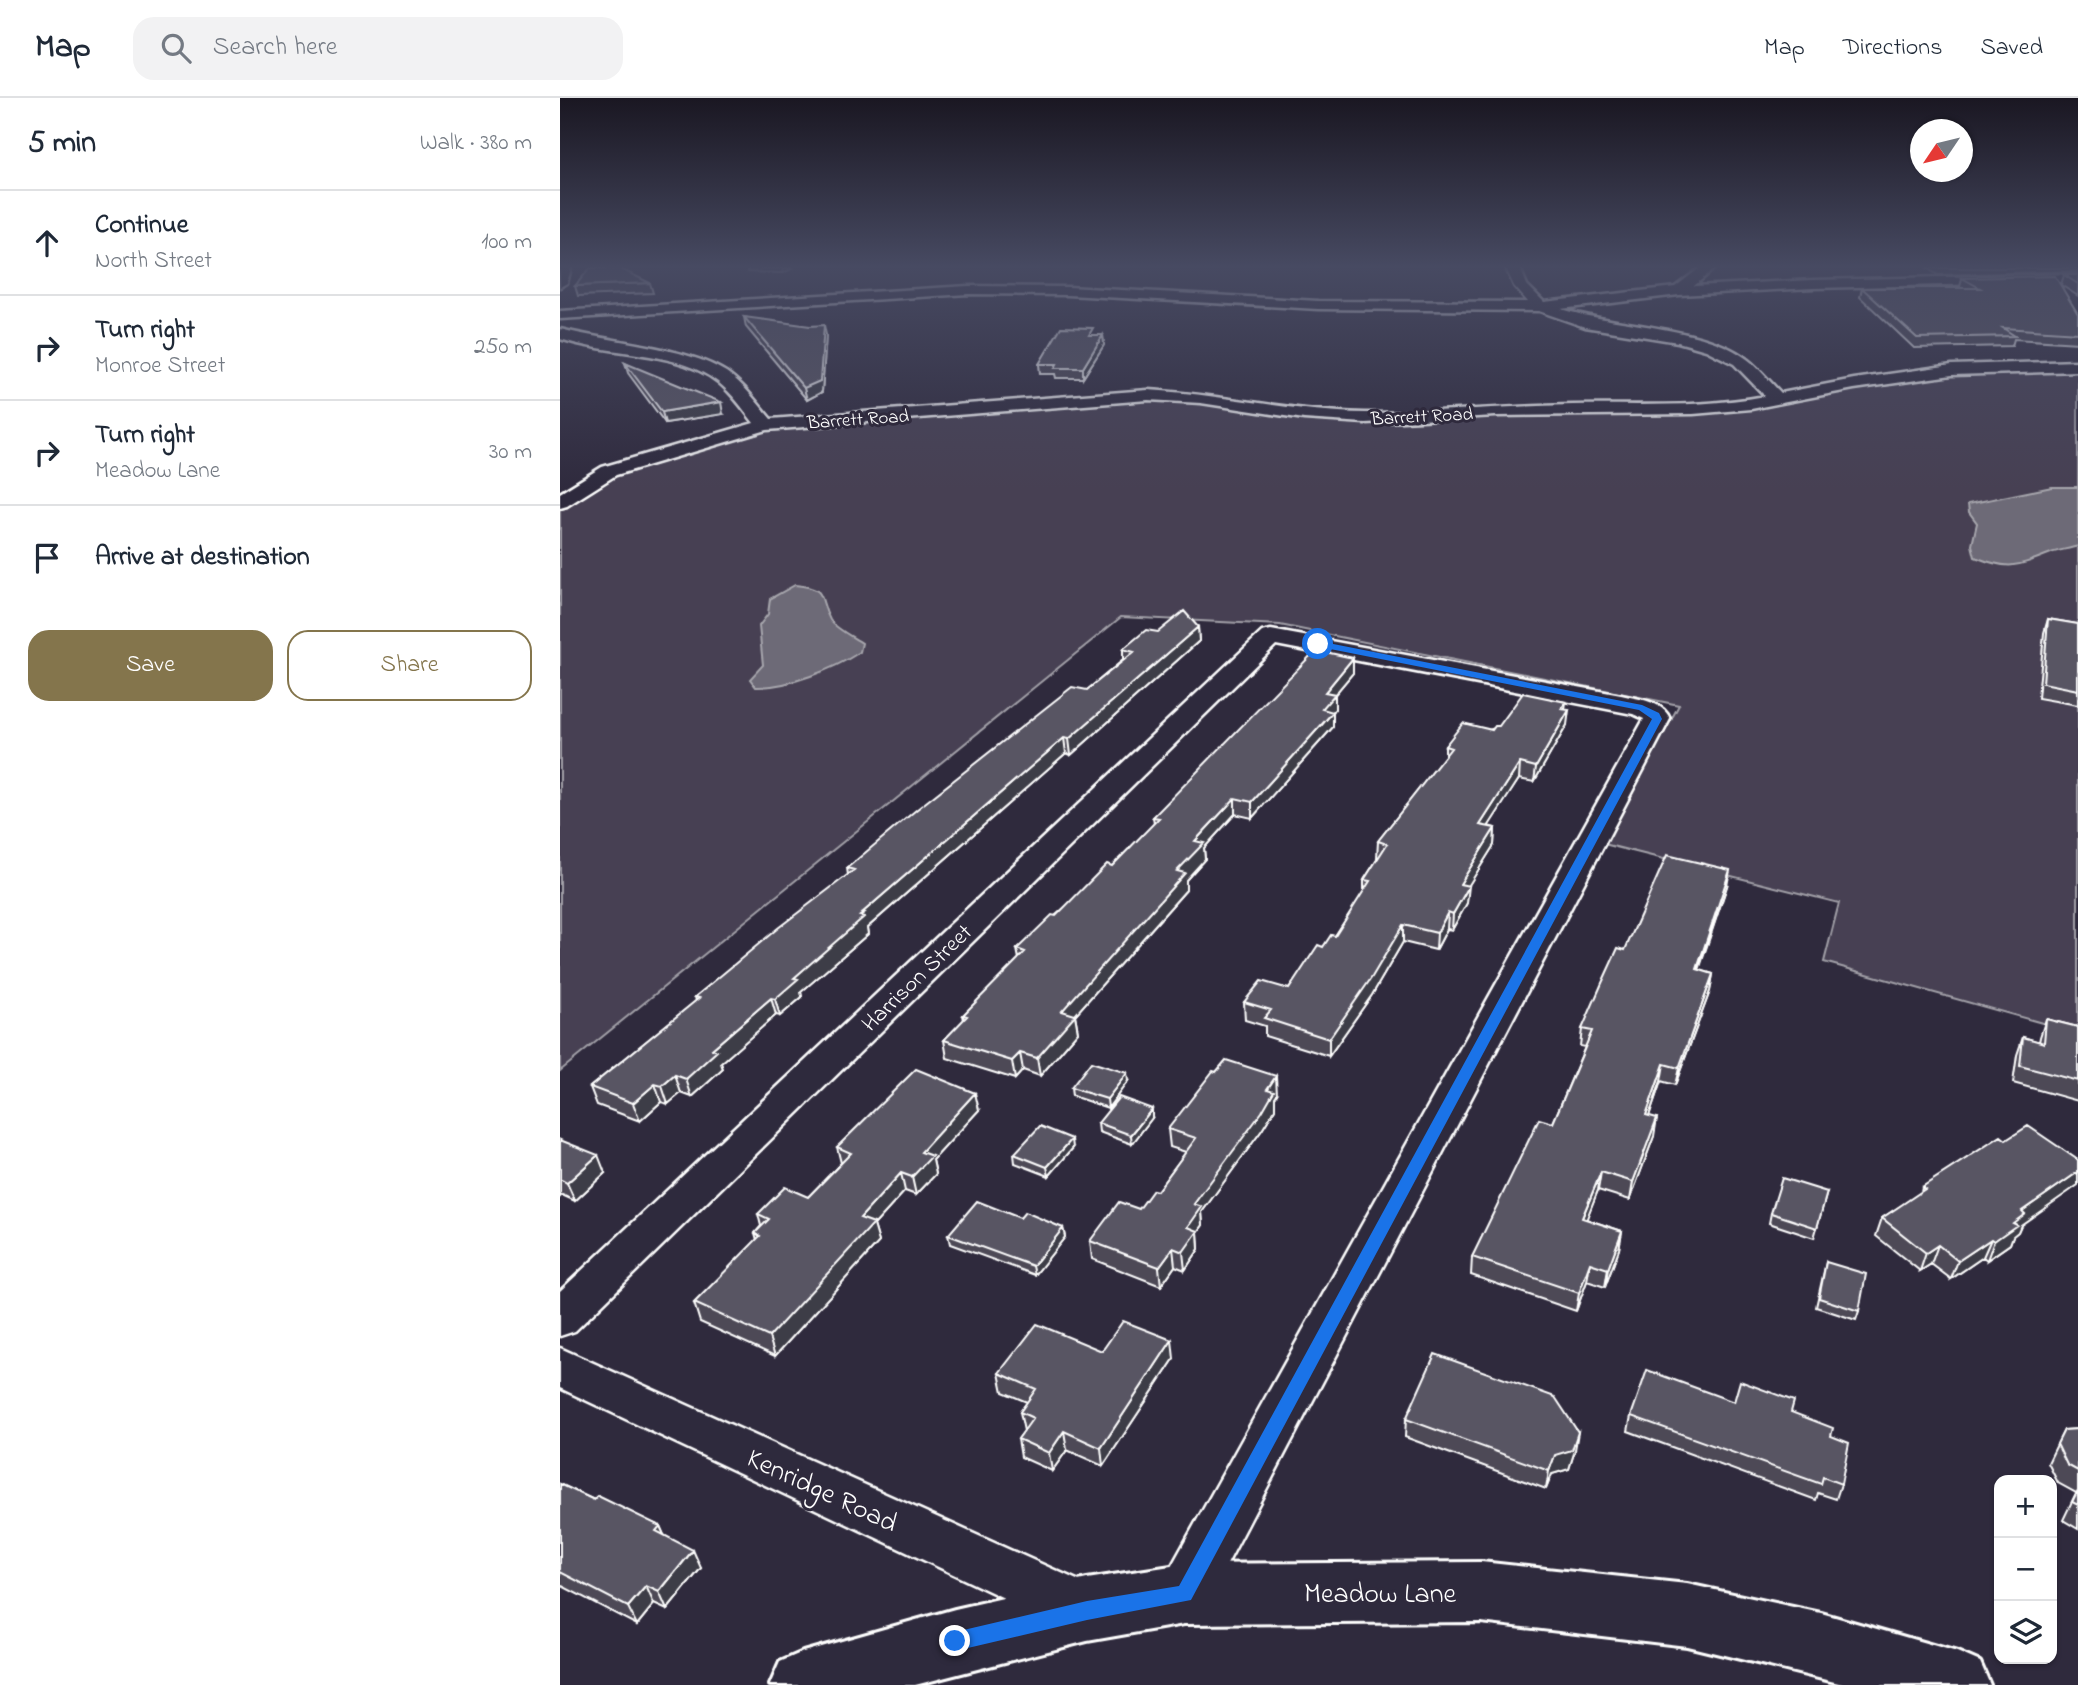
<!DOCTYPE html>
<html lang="en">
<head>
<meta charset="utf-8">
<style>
  body { margin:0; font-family:"Indie Flower",sans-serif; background:#f2f2f3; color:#1f2937 }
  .controls { position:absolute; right:21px; bottom:21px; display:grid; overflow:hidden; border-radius:14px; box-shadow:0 2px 5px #0004 }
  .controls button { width:63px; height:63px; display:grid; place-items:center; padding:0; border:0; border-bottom:2px solid #e0e1e3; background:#fff; color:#1f2937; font:35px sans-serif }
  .compass { position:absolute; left:1350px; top:21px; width:63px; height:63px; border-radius:50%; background:#fff; box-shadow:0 2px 5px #0004; rotate:235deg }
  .stop { position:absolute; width:21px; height:21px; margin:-16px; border:5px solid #1a73e8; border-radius:50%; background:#fff }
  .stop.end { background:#1a73e8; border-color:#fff; box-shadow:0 2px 7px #0008 }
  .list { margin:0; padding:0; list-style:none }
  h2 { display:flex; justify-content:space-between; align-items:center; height:91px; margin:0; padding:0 28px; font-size:30px }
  h2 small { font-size:23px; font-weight:400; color:#747a83 }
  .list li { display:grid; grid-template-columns:46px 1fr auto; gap:21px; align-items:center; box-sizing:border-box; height:105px; padding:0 28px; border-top:2px solid #e0e1e3 }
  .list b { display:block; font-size:26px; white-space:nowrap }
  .list p { margin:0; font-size:23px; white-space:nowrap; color:#747a83 }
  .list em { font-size:23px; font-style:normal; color:#747a83 }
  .actions { display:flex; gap:14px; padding:21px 28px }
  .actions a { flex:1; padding:16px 0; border:2px solid #84754c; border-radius:21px; text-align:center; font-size:24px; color:#84754c }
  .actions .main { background:#84754c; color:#fff }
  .icon { flex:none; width:38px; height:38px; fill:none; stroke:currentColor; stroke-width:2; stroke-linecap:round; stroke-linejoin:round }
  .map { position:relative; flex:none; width:1518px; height:1587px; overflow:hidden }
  header { display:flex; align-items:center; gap:42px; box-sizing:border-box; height:98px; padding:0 35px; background:#fff; border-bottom:2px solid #e0e1e3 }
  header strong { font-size:33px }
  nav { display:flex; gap:38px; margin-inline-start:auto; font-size:24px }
  .search { width:490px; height:63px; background:#f2f2f3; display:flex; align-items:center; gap:18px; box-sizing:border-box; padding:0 24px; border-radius:21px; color:#747a83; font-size:26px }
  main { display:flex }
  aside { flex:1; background:#fff }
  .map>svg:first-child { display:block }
  .green { fill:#464152; stroke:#a2a0a8; stroke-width:2 }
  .water { fill:#6d6a77; stroke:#a7a6ad; stroke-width:2 }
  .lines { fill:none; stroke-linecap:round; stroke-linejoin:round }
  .street-casing { stroke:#fff; stroke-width:5 }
  .secondary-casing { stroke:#fff; stroke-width:6 }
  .street { fill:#2f2a3d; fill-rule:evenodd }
  .secondary { fill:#2f2a3d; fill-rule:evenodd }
  .wall { fill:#4d4956; stroke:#fff; stroke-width:2 }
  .shaded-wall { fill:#3e3c46; stroke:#fff; stroke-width:2 }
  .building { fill:#595564; stroke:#fff; stroke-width:2 }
  .route { fill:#1a73e8 }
  .labels { text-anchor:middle; stroke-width:6; stroke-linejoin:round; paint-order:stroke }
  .far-street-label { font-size:19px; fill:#fff; stroke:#2f2a3d }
  .street-label { font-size:23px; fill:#fff; stroke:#2f2a3d }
  .near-street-label { font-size:28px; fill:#fff; stroke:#2f2a3d }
</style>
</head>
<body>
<header>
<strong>Map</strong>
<div class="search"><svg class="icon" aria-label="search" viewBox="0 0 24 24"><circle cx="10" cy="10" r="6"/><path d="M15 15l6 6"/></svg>Search here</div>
<nav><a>Map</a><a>Directions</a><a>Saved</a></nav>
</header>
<main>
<aside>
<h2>5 min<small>Walk · 380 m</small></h2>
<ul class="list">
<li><svg class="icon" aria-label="ahead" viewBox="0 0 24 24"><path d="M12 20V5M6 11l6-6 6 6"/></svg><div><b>Continue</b><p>North Street</p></div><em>100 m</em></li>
<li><svg class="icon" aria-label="right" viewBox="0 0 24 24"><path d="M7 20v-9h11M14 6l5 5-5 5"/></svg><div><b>Turn right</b><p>Monroe Street</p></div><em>250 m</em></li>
<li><svg class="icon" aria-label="right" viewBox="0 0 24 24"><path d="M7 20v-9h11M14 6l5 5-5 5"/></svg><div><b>Turn right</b><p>Meadow Lane</p></div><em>30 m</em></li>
<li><svg class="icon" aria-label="arrive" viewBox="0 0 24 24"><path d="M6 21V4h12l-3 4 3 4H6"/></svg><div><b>Arrive at destination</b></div></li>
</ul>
<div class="actions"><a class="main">Save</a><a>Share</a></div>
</aside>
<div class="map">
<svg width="1518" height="1587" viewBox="0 0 1518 1587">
  <rect width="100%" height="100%" fill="#2f2a3d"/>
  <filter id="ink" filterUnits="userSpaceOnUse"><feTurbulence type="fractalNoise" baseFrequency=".0143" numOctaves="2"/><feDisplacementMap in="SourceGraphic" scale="14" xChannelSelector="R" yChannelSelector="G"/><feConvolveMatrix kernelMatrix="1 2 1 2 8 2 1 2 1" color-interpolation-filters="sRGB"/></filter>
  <g filter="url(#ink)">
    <path class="green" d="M1518,269V935L1264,864L1279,805L1044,746L1119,607L720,527L561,519L0,973V408L47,381L112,354L209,329L588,297L770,318L1163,308L1343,279Z"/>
    <path class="water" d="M1492,389H1518V448C1509,451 1499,452 1491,455C1458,468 1450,473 1415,459L1412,447L1417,425L1409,414L1408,406Z
      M235,487C270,491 257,498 270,522C276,531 293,539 302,545L300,554C274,571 227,590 196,589L190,581L203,567L199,528L208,516L210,501Z"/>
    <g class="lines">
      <defs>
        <path id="street" d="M0,170H11L7,185L0,189Z
          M946,170H960L967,187L984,204L1115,189L1140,170H1155L1134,188L1253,182L1518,176V184L1253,190L1119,197L1001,211C1053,228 1145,228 1187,261C1199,270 1210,284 1221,295L1294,281L1392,267L1518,263V273L1392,277L1294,291L1191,311L1133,316L936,318L805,325L744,321L641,305L588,302L207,332L56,377L7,408L0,410V395L42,369L194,325C183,311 173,296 158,284C119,254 60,257 14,245L0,241V231C49,244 125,248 166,274C184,286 197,305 211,321L588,292C661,296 732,314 805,315C874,315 944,308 1013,307C1076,306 1142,310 1205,298L1174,266L1146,252L1118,244L1025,229L979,213L758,211L508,197L408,196L0,221V213L408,188L508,189L758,203L968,204L954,188Z
          M711,532L1061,597C1078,601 1103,603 1110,621L642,1514L624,1521L606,1514L598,1496L606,1478L1084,621L1073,616L716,547L15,1233L0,1238V1193L702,534Z
          M0,1250L537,1491L545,1509L537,1527L519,1534L501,1527L0,1290Z"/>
        <path id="secondary" d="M921,1464L1127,1486L1261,1515L1397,1554L1420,1564L1430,1587H1287L1127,1548L921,1524L624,1526L527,1543L355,1587H210L220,1564L243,1554L395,1511L527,1481L624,1466Z"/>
      </defs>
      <use href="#street" class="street-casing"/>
      <use href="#secondary" class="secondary-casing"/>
      <use href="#street" class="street"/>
      <use href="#secondary" class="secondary"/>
    </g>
    <path class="wall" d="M188,170H233L223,175L188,174Z
      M1367,170H1518V173L1378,177Z
      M1504,177H1518V198L1501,187Z
      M1402,180L1518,216V245L1454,241L1452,248L1354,250L1300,199L1302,190L1400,189Z
      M90,185L93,195L18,198L15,188Z
      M184,219L266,237L262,294L247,302L186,229Z
      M534,237H543L544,247L523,280H496L495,276H480L479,266Z
      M65,265L163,316L105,325L68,275Z
      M1488,521L1518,526V607L1478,600L1484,535Z
      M638,529L639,543L511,657L506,655L307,830L308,836L241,894L242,899L220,918L216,917L161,965L163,971L132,999L121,995L108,1006L101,1004L80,1023L37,1007L30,989L136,903L135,899L288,777L287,770L527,592L563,562V551L598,534Z
      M793,560V575L775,596V611L773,614V629L692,720L675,716L644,750L645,761L626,782V792L515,917L518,934L480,978L463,972L455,981L387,960L384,942L404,922L403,917L459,861L457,851L552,768L594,726L593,719Z
      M1006,604L1005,611L1007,627L974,684L959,681L928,728L935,730L934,747L908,788L907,805L892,832L887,831L876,852L843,844L812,897L769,958L705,938V928L685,922L684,904L729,891L763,849L775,838L804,794V782L818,760H817L818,743L885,658V648Z
      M1167,788L1139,872L1153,876L1150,893L1115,987L1101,983L1089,1018L1094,1038L1070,1102L1038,1092L1026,1121L1062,1133L1059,1151L1045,1189L1027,1183L1016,1213L911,1177L912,1159L993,1025L1025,949L1020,948L1022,931L1065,852Z
      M1486,921L1518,929V1003L1453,985L1457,957L1463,939L1479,944L1480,939Z
      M568,983L548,1010L512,998L511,990Z
      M717,996L715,999V1011L702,1032L642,1114L643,1127L638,1134L639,1151L625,1172L615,1168L601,1188L532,1161L530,1143L579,1111L597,1093L626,1054L610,1049L608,1031Z
      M419,1012L373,1062L376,1076L356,1097L345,1093L314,1127L319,1144L215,1258L140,1224L134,1205L197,1142L195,1135L201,1128L198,1116L248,1099L281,1065L277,1049Z
      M592,1020L572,1046L539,1034L538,1025Z
      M0,1042L45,1075L15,1103L2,1097L0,1099Z
      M513,1050L489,1078L455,1065L454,1056Z
      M1362,1089L1461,1127L1458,1134L1453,1138L1450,1146L1427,1162L1423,1159L1391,1181L1371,1166L1360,1173L1316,1138L1322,1120L1361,1095Z
      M1267,1094L1254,1140L1209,1125L1211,1115Z
      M460,1120L503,1130L505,1139L475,1177L390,1146L388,1137Z
      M1266,1164L1299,1213L1296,1222L1256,1209Z
      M542,1253L614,1261L543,1368L507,1352L492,1373L461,1359L458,1341L464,1333L460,1314L467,1304L443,1294L439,1275Z
      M1174,1304L1231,1314L1271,1338L1281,1386L1276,1401L1258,1395L1256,1402L1068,1333L1071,1318Z
      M846,1321L1015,1352L1009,1371L992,1376L986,1391L845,1339Z
      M1518,1331V1431L1503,1422L1516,1395L1498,1385L1488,1365L1504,1332Z
      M0,1386L34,1402L100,1428L104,1437L141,1470L107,1512L94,1506L77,1527L0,1487Z"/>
    <path class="shaded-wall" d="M222,170H233L223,175Z
      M264,227L266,237L262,294L247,302L244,290Z
      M543,237L544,247L523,280V270Z
      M161,304L163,316L105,325L102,314Z
      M638,529L639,543L511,657L509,641Z
      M793,560V575L772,600L775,596V611L762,627V611L765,594Z
      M1009,612L1007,627L974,684L976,669Z
      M773,614V629L692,720V704Z
      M504,640L506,655L307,830L308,836L241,894L242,899L220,918L215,901L234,880L302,815Z
      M960,665L959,681L919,743L920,727Z
      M675,700V716L644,750L645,761L626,782V792L515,917L518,934L480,978L477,960L502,913L635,743Z
      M935,730L934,747L899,803L900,786Z
      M1170,772L1167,788L1133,888L1137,871Z
      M909,788L907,805L892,832L893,816Z
      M888,814L887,831L876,852L877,835Z
      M843,827V844L812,897L769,958V941Z
      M1153,876L1150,893L1115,987L1119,970Z
      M211,900L216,917L161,965L163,971L132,999L126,981L152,951Z
      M460,955L463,972L455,981L452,963Z
      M1104,966L1101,983L1083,1035L1086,1017Z
      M567,975L568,983L548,1010L547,1001Z
      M115,977L121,995L108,1006L102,988Z
      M716,978L717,996L715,999V1011L702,1032L642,1114L643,1127L638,1134L639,1151L625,1172L623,1154L628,1129L634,1106Z
      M95,986L101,1004L80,1023L73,1005Z
      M415,995L419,1012L373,1062L376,1076L356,1097L352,1079L361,1054Z
      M592,1011V1020L572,1046L571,1037Z
      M1097,1020L1094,1038L1070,1102L1073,1084Z
      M512,1041L513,1050L489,1078L487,1069Z
      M38,1057L45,1075L15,1103L7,1085Z
      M1041,1074L1038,1092L1020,1138L1022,1120Z
      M1518,1074V1087L1461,1127L1458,1134L1453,1138L1450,1146L1427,1162L1434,1143L1453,1125L1462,1113Z
      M341,1075L345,1093L314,1127L319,1144L215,1258L209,1239L300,1120Z
      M503,1130L505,1139L475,1177L473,1168Z
      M1062,1133L1059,1151L1045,1189L1048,1171Z
      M1431,1141L1423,1159L1391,1181L1398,1163Z
      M1378,1147L1371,1166L1360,1173L1366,1155Z
      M613,1150L615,1168L601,1188L599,1169Z
      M1030,1165L1027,1183L1016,1213L1019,1195Z
      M612,1242L614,1261L543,1368L541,1350Z
      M504,1333L507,1352L492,1373L489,1355Z
      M1018,1334L1015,1352L1009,1371L992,1376L986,1391L989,1373L995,1357Z
      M100,1428L108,1446L96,1433Z
      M133,1452L141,1470L107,1512L99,1494Z
      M86,1488L94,1506L77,1527L68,1509Z"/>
    <path class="building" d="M30,170H59L90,185L15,188Z
      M1504,177H1518V186Z
      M1495,178L1518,216V235L1443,230L1455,238L1357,240L1302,190H1420L1402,180Z
      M184,219L250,228L264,227L260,283L244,290Z
      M501,229L533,230L529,237H543L523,270H495L497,266H479Z
      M65,265L121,288L161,304L102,314Z
      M624,513L638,529L509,641L504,640L302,815H304L300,818L304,819L234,880L238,881L215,901L211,900L152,951L157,953L126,981L115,977L102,988L95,986L73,1005L30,989L139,900L135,899L218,830L294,772L287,770L356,712L512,589L527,592L574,554L563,551L586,532L598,534Z
      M1488,521L1518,526V592L1483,585Z
      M756,552L793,560L765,594L775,596L762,611L773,614L692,704L675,700L635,743L644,745L617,773L625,775L502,913L515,917L477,960L460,955L452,963L384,942L407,918L403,917L465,854L457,851L492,817L496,818L547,766L552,768L599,720L593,719Z
      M963,595L1006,604L1001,611L1009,612L976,669L960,665L920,727L935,730L900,786L909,788L893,816L888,814L877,835L843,827L812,879L769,941L704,920L711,912L684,904L701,883L729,891L758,847L763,849L771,837L775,838L810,783L804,782L827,746L818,743L891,650L885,648L903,625L932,632L935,628H939Z
      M1107,757L1170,772L1137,871L1153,876L1119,970L1104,966L1086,1017L1097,1020L1073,1084L1041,1074L1022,1120L1062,1133L1048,1171L1030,1165L1019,1195L912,1159L979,1021L993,1025L1032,933L1022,931L1042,885L1058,850L1065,852Z
      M1486,921L1518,929V983L1460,968L1463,939L1484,945Z
      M666,962L716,978L707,991L714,993L702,1014L634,1106L642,1109L628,1129L638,1133L623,1154L613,1150L599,1169L530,1143L559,1104L579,1111L593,1092L597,1093L636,1040L608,1031L653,973L656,974Z
      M531,964L567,975L547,1001L511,990Z
      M356,971L415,995L361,1054L372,1058L352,1079L341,1075L300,1120L314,1125L209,1239L134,1205L200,1138L195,1135L209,1121L198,1116L225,1089L248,1099L291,1055L277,1049Z
      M559,999L592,1011L571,1037L538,1025Z
      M480,1028L512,1041L487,1069L454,1056Z
      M1468,1028L1518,1062V1074L1462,1113L1465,1116L1453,1125L1457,1127L1434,1143L1431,1141L1398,1163L1378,1147L1366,1155L1322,1120L1365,1091L1362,1089L1441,1038L1446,1042Z
      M0,1042L38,1057L7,1085L0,1081Z
      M1222,1080L1267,1094L1257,1130L1211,1115Z
      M417,1103L460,1120L465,1114L503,1130L473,1168L388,1137Z
      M1266,1164L1306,1176L1299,1213L1259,1200Z
      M563,1223L612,1242L541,1350L504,1333L489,1355L458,1341L473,1320L460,1314L476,1291L439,1275L477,1226L542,1253Z
      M875,1256L995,1299L1018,1334L1012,1352L995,1357L989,1373L846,1321Z
      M1087,1272L1174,1304L1180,1283L1234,1303L1231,1314L1273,1330L1271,1338L1289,1345L1281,1386L1263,1379L1261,1386L1071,1318Z
      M1518,1331V1373L1507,1367L1497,1346L1504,1332Z
      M0,1386L34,1402L38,1398L100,1428L96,1433L133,1452L99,1494L86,1488L68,1509L0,1474Z
      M1518,1392V1407L1512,1404Z"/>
  </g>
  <linearGradient id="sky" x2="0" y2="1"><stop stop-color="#1a1722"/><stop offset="0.43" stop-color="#474a62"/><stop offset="1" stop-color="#474a62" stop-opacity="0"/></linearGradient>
  <rect width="1518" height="392" fill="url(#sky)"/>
  <path class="route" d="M758,543L1082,607L1099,615L1102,621L631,1502L527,1522L395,1553L388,1550L385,1543L388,1536L395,1534L527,1503L619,1488L1092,621L1079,612L755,548V544Z"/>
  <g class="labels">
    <g class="far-street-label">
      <text transform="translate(862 317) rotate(-3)" y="7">Barrett Road</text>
      <text transform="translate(298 320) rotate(-4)" y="7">Barrett Road</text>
    </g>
    <g class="street-label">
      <text transform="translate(356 879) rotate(-44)" y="8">Harrison Street</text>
    </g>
    <g class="near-street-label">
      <text transform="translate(263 1391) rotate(25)" y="10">Kenridge Road</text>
      <text x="820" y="1504">Meadow Lane</text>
    </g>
  </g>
</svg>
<div class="controls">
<button>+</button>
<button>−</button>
<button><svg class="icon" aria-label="layers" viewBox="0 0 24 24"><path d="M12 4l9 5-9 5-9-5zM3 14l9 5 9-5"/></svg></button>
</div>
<svg class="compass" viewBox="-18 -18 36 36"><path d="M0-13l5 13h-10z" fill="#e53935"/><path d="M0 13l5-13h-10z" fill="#747a83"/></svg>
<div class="stop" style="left:758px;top:546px"></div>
<div class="stop end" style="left:395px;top:1543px"></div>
</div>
</main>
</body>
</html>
